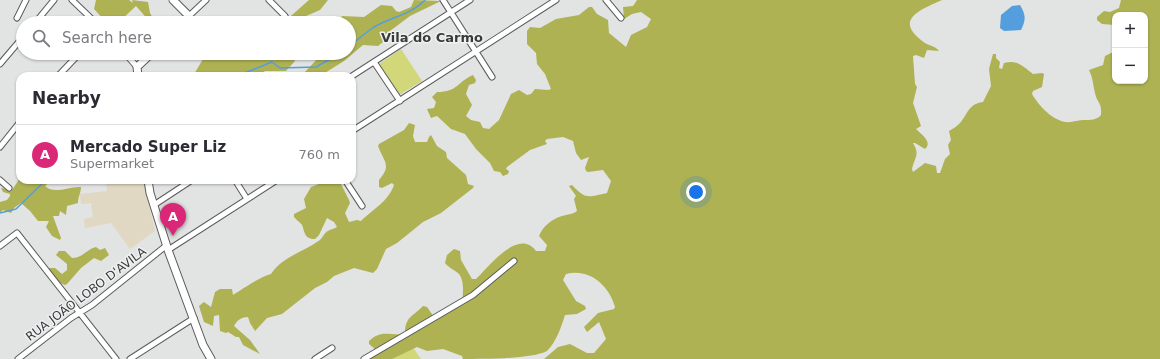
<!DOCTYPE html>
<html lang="en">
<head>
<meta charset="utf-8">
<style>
  body { margin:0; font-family:"DejaVu Sans",sans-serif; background:#f7f7f7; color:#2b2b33 }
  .controls { position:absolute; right:12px; top:12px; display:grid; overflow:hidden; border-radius:8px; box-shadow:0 1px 3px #0004 }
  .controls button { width:36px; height:36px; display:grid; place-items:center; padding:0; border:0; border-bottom:1px solid #e1e1e2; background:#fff; color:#2b2b33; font:20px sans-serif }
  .you { position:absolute; left:696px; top:192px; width:14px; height:14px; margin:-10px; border:3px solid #fff; border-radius:50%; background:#1a73e8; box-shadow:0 0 0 6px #1a73e833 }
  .badge { display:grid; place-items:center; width:26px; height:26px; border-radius:50%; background:#db2777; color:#fff; font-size:13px; font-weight:700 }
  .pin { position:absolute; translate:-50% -33px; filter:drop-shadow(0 1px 2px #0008) }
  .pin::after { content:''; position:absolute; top:21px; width:14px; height:12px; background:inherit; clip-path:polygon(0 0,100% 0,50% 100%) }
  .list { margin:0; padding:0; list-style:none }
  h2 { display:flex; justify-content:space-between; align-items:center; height:52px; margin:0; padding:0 16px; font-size:17px }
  h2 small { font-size:13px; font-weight:400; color:#7c7c81 }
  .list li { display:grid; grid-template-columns:26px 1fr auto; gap:12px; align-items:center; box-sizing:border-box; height:60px; padding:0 16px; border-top:1px solid #e1e1e2 }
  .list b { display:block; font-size:15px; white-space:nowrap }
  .list p { margin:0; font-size:13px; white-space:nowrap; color:#7c7c81 }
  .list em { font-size:13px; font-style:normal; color:#7c7c81 }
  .icon { flex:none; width:22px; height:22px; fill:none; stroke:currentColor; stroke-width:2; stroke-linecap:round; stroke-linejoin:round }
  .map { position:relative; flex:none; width:1160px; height:359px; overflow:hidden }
  .search { position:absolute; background:#fff; box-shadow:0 1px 3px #0004; left:16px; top:16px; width:340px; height:44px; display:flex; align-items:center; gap:10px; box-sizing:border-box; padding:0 14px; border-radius:22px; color:#7c7c81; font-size:15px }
  .panel { position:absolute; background:#fff; box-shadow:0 1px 3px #0004; left:16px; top:72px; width:340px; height:112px; border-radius:12px }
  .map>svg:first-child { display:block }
  .education { fill:#e1d8c3 }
  .green { fill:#d2d77a }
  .forest { fill:#aeb253 }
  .water { fill:#559edd }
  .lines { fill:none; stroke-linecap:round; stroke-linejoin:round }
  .stream { stroke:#559edd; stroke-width:1.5 }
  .street-casing { stroke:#5b5c5d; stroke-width:7 }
  .secondary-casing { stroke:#5b5c5d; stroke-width:9 }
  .street { stroke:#fff; stroke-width:5 }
  .secondary { stroke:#fff; stroke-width:7 }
  .labels { text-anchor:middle; stroke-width:3; stroke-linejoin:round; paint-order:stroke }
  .street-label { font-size:12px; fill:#393a3a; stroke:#eff0f1 }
  .neighbourhood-label { font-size:13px; font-weight:bold; fill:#393a3a; stroke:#eff0f1 }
</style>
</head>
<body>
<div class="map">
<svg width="1160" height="359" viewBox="0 0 1160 359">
  <rect width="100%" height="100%" fill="#e2e3e3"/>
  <path class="education" d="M106,180H143L155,231L130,249L111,223L85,228L84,219L93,217L91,203L81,204L80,194L107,191Z"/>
  <path class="green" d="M401,49L422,81L399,95L379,64Z
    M412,346L421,359H389Z"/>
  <path class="forest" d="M96,0H129L133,3L132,0L148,2L150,13L154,20L151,23L136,6L118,23H107L94,9Z
    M309,0H328L320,10L290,23H283Z
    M414,0L441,1L410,16L386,34L383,42L378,46L363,45L344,61L320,76H301L323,53H337L341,56L343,53H349V23H338L342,16L364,17L381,5L392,6L396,11L399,12L411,7Z
    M637,0H942C920,10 892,20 925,43C930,46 935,46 939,51L927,50L924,58L916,55L913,56L915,84L917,87L913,103L921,126L916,129C921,134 933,142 925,149L915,143H913C920,154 915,157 912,169L913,172L925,163L936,166L937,173H940L945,159L950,154L948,145L951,140L949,131C953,129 957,126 960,123C968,114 968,104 983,102L991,86L989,69L993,54H996V58L1000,62L999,68L1002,69L1004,63C1017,59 1024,67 1033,74L1042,73L1044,74L1042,87L1033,91L1032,94C1039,106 1055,124 1071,122C1076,121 1079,120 1084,120C1090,120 1097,120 1101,115C1102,102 1097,103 1095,93C1093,85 1093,78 1089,70L1103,65L1105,56L1115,51V81H1145V15H1115V25L1102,24L1097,20V17L1104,11L1110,12L1119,8L1121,0H1160V359H544L558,347L570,344L587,353H594L606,339L599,322L587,332L584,327L598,313L614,309L615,307C609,285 589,268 566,274L563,280L576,301L585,306L586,309L577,314L565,315C561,328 556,342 547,351C532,359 484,359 463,359L462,356L443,349L427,351L417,347L392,359H361L376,350L369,344V341C382,329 389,336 405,334C405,317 412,317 423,306L427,307L434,317L462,303C463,294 465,280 458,273C453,269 449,268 445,263L447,255L454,249L460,251L461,260L472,279H476C488,268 518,227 536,251H545L547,245L539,236C543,226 552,219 562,216C568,214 572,215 577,211L574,199L576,196L569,186L572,185C586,200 588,197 607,193L611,181L603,170L588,172L586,171L585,168L589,157L581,160L576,153L573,141L563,137L547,139L545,141L547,144L530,150L507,167L506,169L509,171L508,174L503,176L500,172L494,171L490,163L476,149L465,134L451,129L437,116L431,118L427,109L434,108L436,102L432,97L437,92C458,92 457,82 473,75L476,80L475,83L469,85L466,94L472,105L466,116L471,120L480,122L483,128L489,129L499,120L511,94L519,90L527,95L531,94L535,89L548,90L551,89L545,74L537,64L536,53L527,44V31L530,27L540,28L556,19L579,15L589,7H592L597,14L608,20L609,33L626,47L631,35L647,27L651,19L641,12L632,14L624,19L623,7L633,6Z
    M221,53H288L295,61L286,71H265L257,76H193L203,59L208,57L218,60L221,59Z
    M409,123L415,125L413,136L415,142H427L429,137L431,135L437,146L446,152L447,158L466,175L468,184L474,186L473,188L441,213L423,222L397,243L386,249L377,269L373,273L354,268L334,276L327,282L315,288L282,314L267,318L255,331L250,323L248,317C242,317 237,320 234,326L250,340L260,354L243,345L239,337H236L228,332L226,333L220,331L219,315L214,316L213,326L204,322L199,306L204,302L211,307L215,292L220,289H232L233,295C242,289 260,277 271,274C282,257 305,251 320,240C323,237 325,232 328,231C331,229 334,229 337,227L334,222L327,218L319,235L315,239C304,239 305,232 302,225C300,222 296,220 294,217V214L306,208L304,199L311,187L319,184L322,180H339L349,200L350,203L345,213L349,222L357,220L361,221C373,209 388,202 394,185L392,183L382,188L379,187V180C392,165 384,162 378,146L379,144L404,130Z
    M20,178V180H52L45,186C55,195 69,186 81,187C81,193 78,196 78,203L67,206L66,215L60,211L59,216H53L61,238L60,240L52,236L46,227L49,221H38L30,211L21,203L14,208L11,213L3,210L0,213V202L7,200L10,196V194L3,192L1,188L12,190Z
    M96,247L100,250L105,248L109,255L101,261L94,258L81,268L67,284L65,285L58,282L47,268H55L62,274L67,270V264L56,255L59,251H65L72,258C83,258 87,249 96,247Z"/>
  <path class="water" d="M1020,5C1026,15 1026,20 1021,30L1004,31L1000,28L1001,15L1012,6Z"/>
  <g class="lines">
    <path class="stream" d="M349,47C357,40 365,33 374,27C391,17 411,15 425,0
      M237,76L272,62L280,68L316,67L341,53
      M0,213L16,209L46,180"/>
    <defs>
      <path id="street" d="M72,0L96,23
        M269,0L285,16
        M443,0L492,77
        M606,0L621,18
        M189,16L206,0
        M17,18L26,0
        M35,23L54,0
        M125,53L137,67
        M374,62L400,101
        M0,64L23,37
        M58,76L80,53
        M352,76L470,0
        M352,131L556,0
        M0,147L20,122
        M0,180L9,188
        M235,180L247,199
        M345,180L362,206
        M154,205L192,180
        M0,246L17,233L116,359
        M168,250L277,180
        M18,359L71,318L92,305L167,245
        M130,359L194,318
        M315,359L332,348
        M364,359L473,295L514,261"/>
      <path id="secondary" d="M173,0L189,16L182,23
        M138,76L137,67L152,53
        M148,180L150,193L168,250L203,345L211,359"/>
    </defs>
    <use href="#street" class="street-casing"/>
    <use href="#secondary" class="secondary-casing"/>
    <use href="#street" class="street"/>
    <use href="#secondary" class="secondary"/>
  </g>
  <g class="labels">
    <g class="street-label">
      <text transform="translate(86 294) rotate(-37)" y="4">RUA JOÃO LOBO D'AVILA</text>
    </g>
    <g class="neighbourhood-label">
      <text x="432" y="42">Vila do Carmo</text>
    </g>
  </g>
</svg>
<div class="controls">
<button>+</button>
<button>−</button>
</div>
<div class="you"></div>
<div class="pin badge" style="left:173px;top:236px">A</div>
<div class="search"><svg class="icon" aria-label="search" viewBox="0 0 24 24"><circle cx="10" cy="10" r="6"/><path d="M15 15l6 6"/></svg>Search here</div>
<section class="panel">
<h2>Nearby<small></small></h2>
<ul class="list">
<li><span class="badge">A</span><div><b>Mercado Super Liz</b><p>Supermarket</p></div><em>760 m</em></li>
</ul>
</section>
</div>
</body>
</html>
